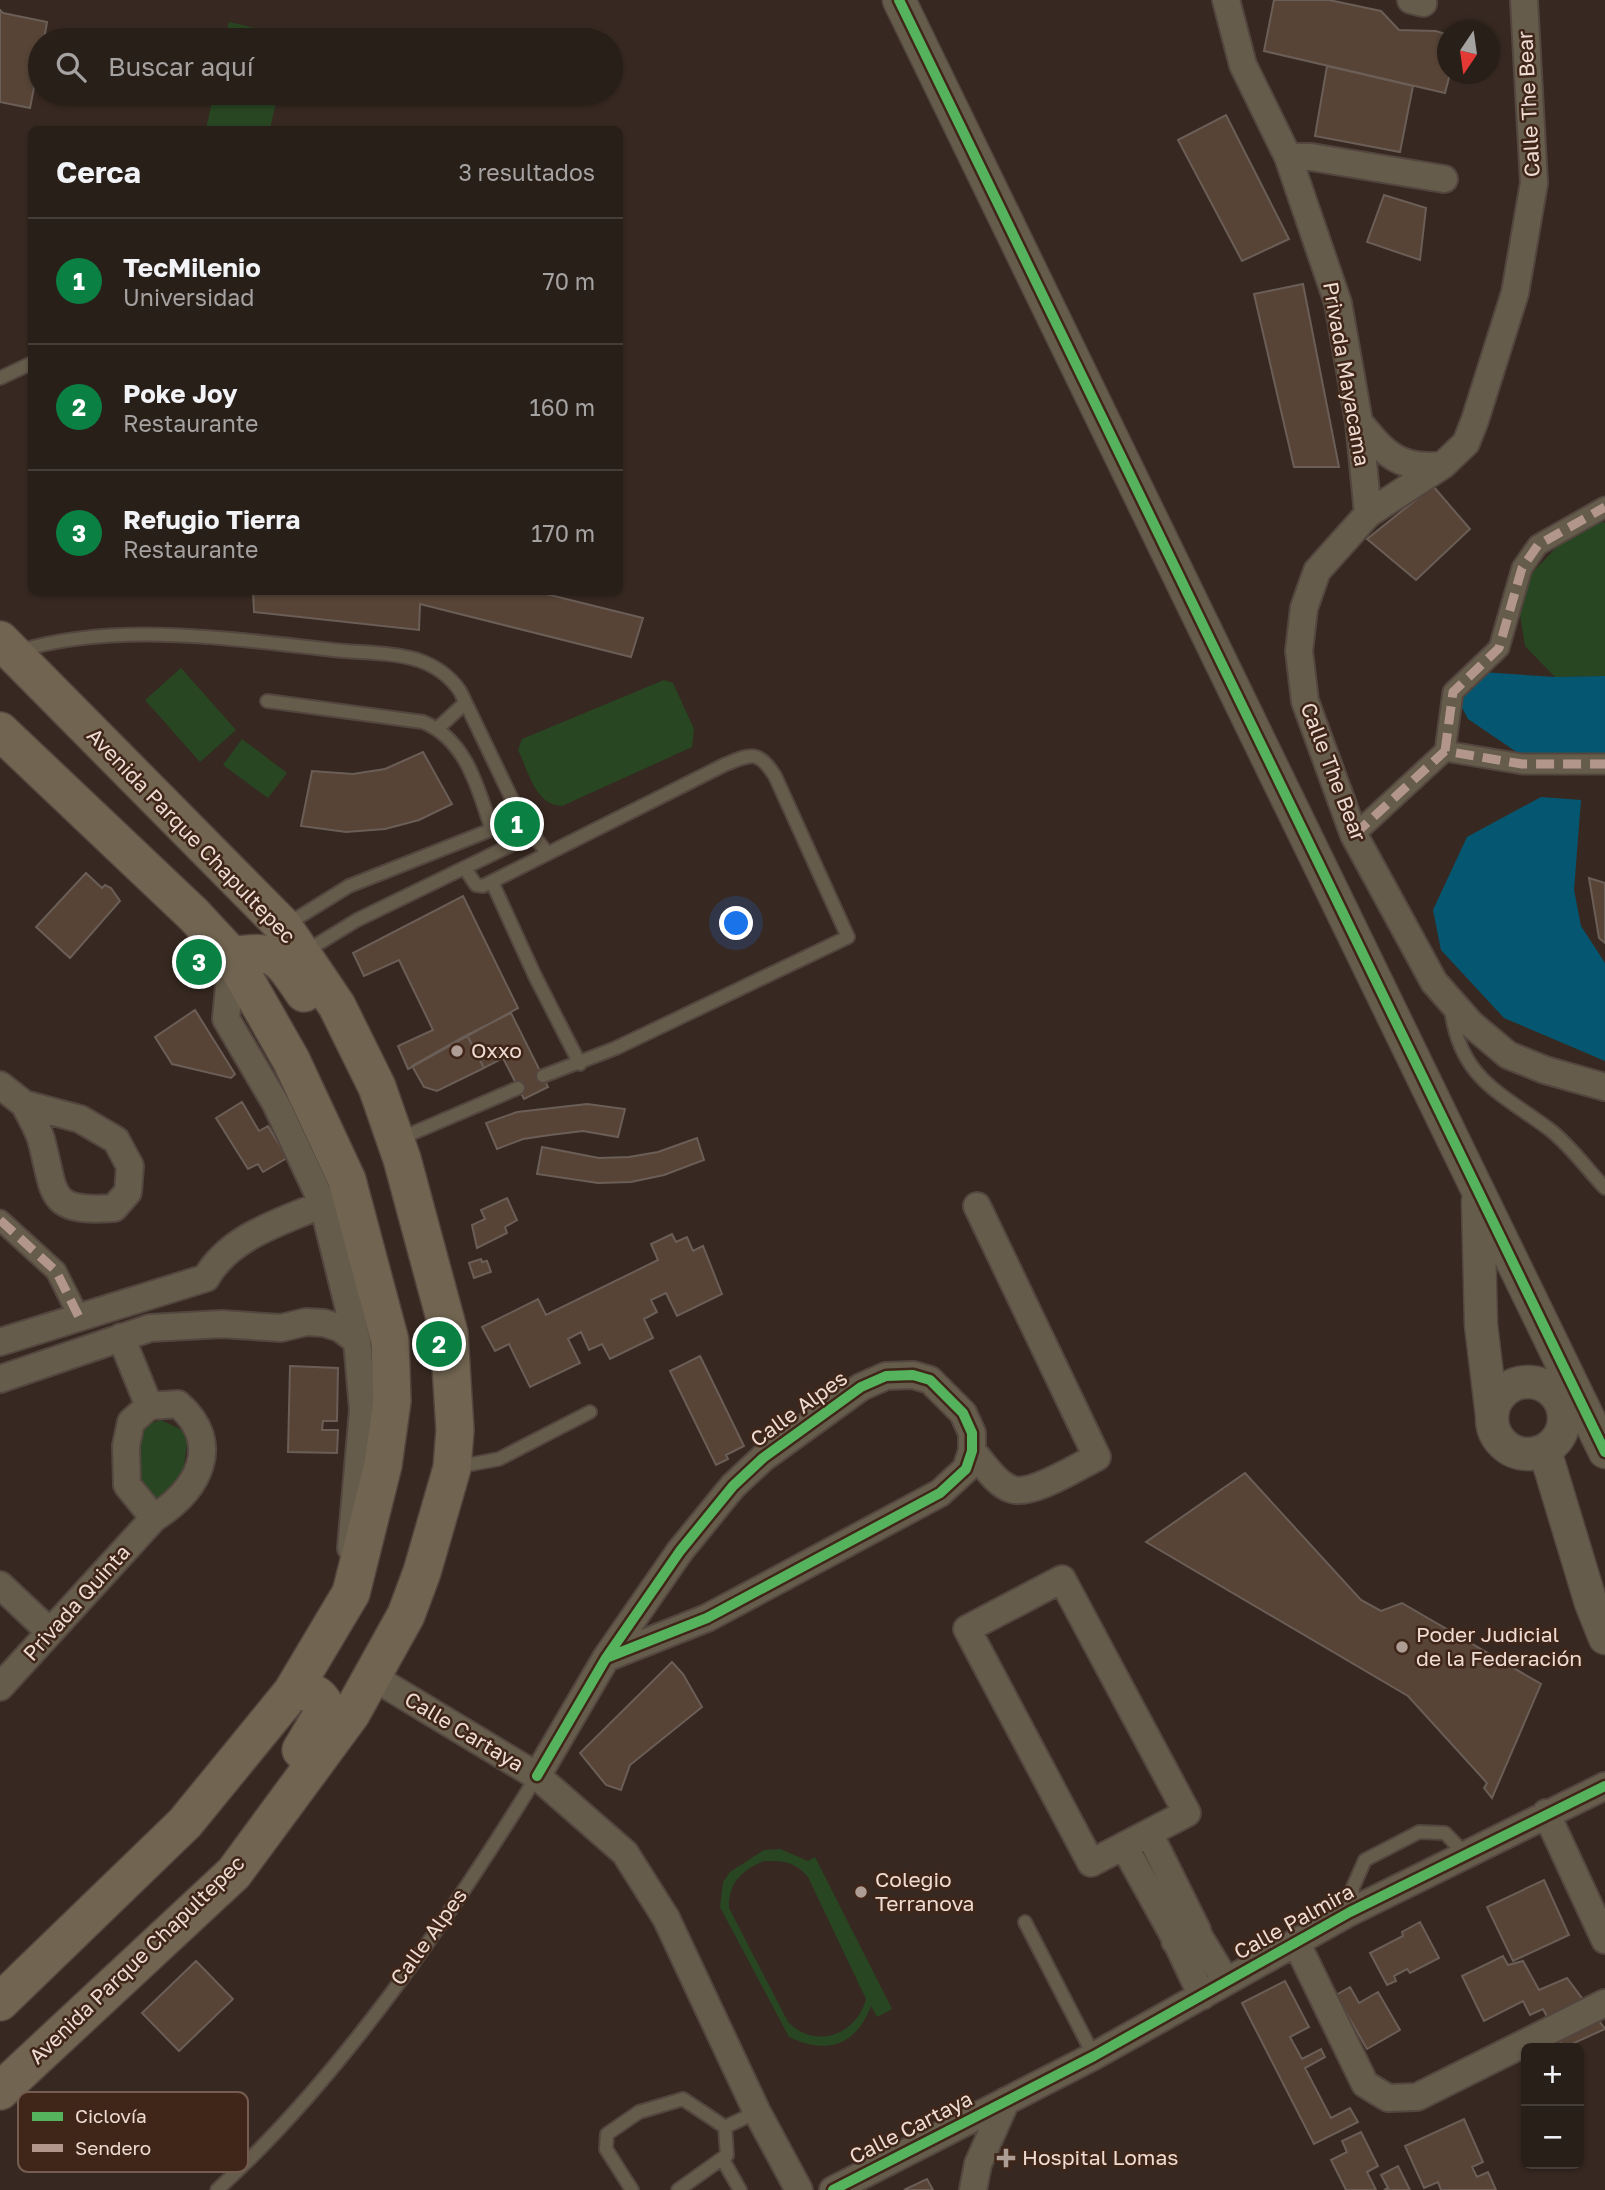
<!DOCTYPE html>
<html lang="es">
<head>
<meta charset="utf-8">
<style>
  body { margin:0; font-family:"Golos Text",sans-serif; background:#312722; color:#f1f3f6 }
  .controls { position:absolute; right:21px; bottom:21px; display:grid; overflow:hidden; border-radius:10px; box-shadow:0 2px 5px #0004 }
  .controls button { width:63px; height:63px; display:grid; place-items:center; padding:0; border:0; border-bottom:2px solid #453d38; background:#291f19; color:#f1f3f6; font:35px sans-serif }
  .compass { position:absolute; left:1437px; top:21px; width:63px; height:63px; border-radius:50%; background:#291f19; box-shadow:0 2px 5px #0004; rotate:193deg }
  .you { position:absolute; left:737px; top:924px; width:24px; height:24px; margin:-18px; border:5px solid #fff; border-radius:50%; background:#1a73e8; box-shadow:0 0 0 10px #1a73e833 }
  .badge { display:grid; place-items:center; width:46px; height:46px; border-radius:50%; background:#0b8043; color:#fff; font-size:23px; font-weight:700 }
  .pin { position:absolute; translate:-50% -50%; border:4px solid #fff; box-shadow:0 2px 7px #0006 }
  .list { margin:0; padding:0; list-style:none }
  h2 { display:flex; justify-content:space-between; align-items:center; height:91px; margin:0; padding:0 28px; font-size:30px }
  h2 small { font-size:23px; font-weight:400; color:#a5a2a2 }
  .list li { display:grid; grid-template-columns:46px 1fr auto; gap:21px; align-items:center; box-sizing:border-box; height:126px; padding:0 28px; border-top:2px solid #453d38 }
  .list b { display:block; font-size:26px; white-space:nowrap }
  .list p { margin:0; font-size:23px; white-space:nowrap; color:#a5a2a2 }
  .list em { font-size:23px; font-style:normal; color:#a5a2a2 }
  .icon { flex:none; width:38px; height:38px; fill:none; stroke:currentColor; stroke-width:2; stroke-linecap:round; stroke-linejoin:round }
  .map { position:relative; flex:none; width:1605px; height:2190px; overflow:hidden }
  .search { position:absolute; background:#291f19; box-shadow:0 2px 5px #0004; left:28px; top:28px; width:595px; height:77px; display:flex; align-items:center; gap:18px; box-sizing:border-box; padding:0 24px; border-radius:38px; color:#a5a2a2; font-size:26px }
  .panel { position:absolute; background:#291f19; box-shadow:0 2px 5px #0004; left:28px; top:126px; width:595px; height:469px; border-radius:10px }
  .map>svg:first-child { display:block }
  .green { fill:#284622; fill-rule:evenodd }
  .water { fill:#055771 }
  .building { fill:#574437; stroke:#6a5e57; stroke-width:2 }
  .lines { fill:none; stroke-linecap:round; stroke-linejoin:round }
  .service-casing { stroke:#53463f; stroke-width:16 }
  .pedestrian-casing { stroke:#53463f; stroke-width:23 }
  .minor-casing { stroke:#53463f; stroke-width:30 }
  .tertiary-casing { stroke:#53463f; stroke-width:35 }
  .secondary-casing { stroke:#53463f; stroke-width:40 }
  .service { stroke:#665c4c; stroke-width:12 }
  .pedestrian { stroke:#665c4c; stroke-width:19 }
  .minor { stroke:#665c4c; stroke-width:26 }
  .tertiary { stroke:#665c4c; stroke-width:32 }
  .secondary { stroke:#716551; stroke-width:37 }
  .quiet { stroke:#b2968c; stroke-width:9; stroke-dasharray:18 9; stroke-linecap:butt }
  .cycleway-casing { stroke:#402618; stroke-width:15 }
  .cycleway { stroke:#56b35d; stroke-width:10 }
  .poi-dot { fill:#ae9d95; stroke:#402618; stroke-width:2.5 }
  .labels { text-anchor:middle; stroke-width:5; stroke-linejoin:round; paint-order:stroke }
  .street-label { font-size:21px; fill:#eedcd4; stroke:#402618 }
  .poi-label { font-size:21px; fill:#eedcd4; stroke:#402618; text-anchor:start }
  .key { fill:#402618; stroke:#745d50; stroke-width:2 }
  .key-label { font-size:19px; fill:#eedcd4 }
</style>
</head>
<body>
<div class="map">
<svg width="1605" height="2190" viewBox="0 0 1605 2190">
  <rect width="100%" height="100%" fill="#372921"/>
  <path class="green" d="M229,22L290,36L289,40H225Z
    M214,93H278L270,129H206Z
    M1588,514L1605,523V676L1555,677L1525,646L1516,590Z
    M181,668L236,730L200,762L145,700Z
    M664,680L673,683L694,729L692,747L562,806C535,805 529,772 518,750L522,739Z
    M242,739L287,773L268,798L223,765Z
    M161,1420L180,1429L188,1438L182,1478L153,1505C139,1477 133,1456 143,1426Z
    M780,1849L808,1861L815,1857L892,2009L877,2017L871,2006C856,2046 826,2055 789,2037L720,1907L723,1882L730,1872L764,1850ZM764,1861C784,1861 794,1861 808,1877L866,1999C857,2035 815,2050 788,2022L729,1908C728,1883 742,1870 764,1861Z"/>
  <path class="water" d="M1482,672L1555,677L1605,676V754L1521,755L1468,719L1458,700Z
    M1541,797L1581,800L1574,890L1581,926L1605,963V1061L1504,1018L1441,950L1433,910L1467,837Z"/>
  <path class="building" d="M1274,0H1329L1381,11L1399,30L1436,31L1448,35L1450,74L1445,93L1264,51Z
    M0,10L3,13L47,22L44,40H40V57L30,108L0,102Z
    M1327,66L1413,86L1400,152L1315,136Z
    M1226,115L1289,239L1242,261L1178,140Z
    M1384,195L1426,208L1420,260L1367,242Z
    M1303,284L1339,467H1294L1254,294Z
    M1433,486L1470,529L1416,580L1367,539Z
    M253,592H538L643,618L631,657L420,604L419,630L254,612Z
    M423,752L452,804L419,820L385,829L346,832L301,826L312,771L353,774L385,769Z
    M86,873L102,888L105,885L111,888L120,901L70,958L36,927Z
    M1589,878L1605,883V943L1599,938Z
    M463,896L518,1008L408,1069L398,1046L433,1030L399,960L364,976L353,953Z
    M195,1010L235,1074L231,1078L172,1064L155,1037Z
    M511,1013L548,1087L524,1099L503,1058L484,1068L467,1035Z
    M467,1035L484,1068L437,1091L424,1087L412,1066Z
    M242,1102L259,1131L268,1126L287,1158L263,1172L258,1164L248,1169L216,1118Z
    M587,1104L625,1109L618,1137L583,1131L550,1135L523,1139L497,1149L486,1123L517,1112Z
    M697,1138L704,1160L664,1175L631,1182L598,1183L537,1174L542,1147L599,1158L629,1157L658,1152Z
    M507,1198L517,1220L505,1227L507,1233L477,1248L472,1225L485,1219L481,1210Z
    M672,1234L676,1242L687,1237L693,1251L703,1246L722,1294L677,1316L666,1293L651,1300L657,1312L644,1319L653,1338L610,1359L602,1344L589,1350L581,1332L568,1339L580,1363L530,1387L509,1344L495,1351L482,1327L538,1299L546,1315L658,1260L651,1244Z
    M481,1259L482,1262L487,1261L491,1272L474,1278L469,1263Z
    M700,1356L744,1446L726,1455L728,1459L716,1465L670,1371Z
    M290,1366L338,1368L337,1421H323L322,1430H338L337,1453L288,1452Z
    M1245,1473L1361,1600L1381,1611L1402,1603L1541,1684L1492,1798L1484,1788L1487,1783L1408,1696L1146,1542Z
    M672,1662L683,1674L702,1707L630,1765L621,1790L606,1785L580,1753Z
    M1544,1880L1569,1935L1513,1961L1487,1907Z
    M1420,1922L1439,1958L1410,1973L1407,1969L1394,1976L1396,1981L1387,1985L1370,1953L1403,1936L1402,1932Z
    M1503,1956L1508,1965L1523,1961L1539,1990L1567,1978L1605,2029L1563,2048L1543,2009L1530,2015L1523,2001L1484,2021L1462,1976Z
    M196,1961L233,1999L179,2051L142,2013Z
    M1285,1981L1309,2027L1290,2037L1302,2059L1321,2049L1325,2057L1305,2068L1331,2118L1350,2108L1358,2122L1314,2144L1242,2003Z
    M1350,1987L1359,2003L1378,1992L1400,2030L1367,2049L1336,1995Z
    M1464,2119L1483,2162L1472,2167L1477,2177L1488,2172L1496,2190H1441L1438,2182L1424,2188L1405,2146Z
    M1361,2132L1378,2166L1367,2172L1376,2190H1346L1331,2160L1347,2152L1342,2141Z
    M1398,2166L1410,2190H1384L1388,2188L1381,2175Z
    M927,2179L933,2190H904Z"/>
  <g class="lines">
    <defs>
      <path id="service" d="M0,378L32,363
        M19,651C117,621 233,639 333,650C360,653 392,652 418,660C436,666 449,675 460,691L521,818L547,853
        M267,701L423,722C467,740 478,789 492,830
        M438,728L464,704
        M466,870L476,885L483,886L724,765C750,754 758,749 775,776L848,937L616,1048L543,1076
        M492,882L535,976L580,1064
        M286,925L349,886L521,818
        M303,953L357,920L532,835
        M1451,1009C1460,1078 1499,1092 1549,1129C1570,1145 1587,1169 1605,1188
        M399,1139L518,1088
        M456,1467L499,1459L590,1412
        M1350,1912L1353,1887L1365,1860L1419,1832L1445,1833L1466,1855
        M1025,1922L1094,2056
        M723,2160L740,2190
        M217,2190C340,2079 450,1917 537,1776
        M632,2190L606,2149L607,2134L639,2112L683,2099L725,2127L757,2112
        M678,2190L727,2155L725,2127"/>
      <path id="pedestrian" d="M1445,751L1453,692L1499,648L1522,568L1538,545L1605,507
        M1354,835L1445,751L1522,764H1605
        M0,1220L56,1271L80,1319"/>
      <path id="minor" d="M1226,0L1243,65L1288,157L1338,303L1359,422L1368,514
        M1411,0L1423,3
        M1524,0L1534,183L1515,293L1475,420L1466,443L1443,465L1368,514L1317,571L1304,608L1299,651L1305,701L1354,835L1434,982L1471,1024L1508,1055L1545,1070L1605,1087
        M1288,157H1311L1444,179
        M1359,422C1384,453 1400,471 1443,465
        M232,956L226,1019L276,1104L323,1204L357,1341L363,1410L351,1548
        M0,1085L24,1104L80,1119L116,1140L130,1166L128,1192L114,1208C46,1213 56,1194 41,1139C37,1127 30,1115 24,1104
        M121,1337L149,1406
        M0,1342L206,1278C230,1236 281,1222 323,1204
        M0,1379L150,1328L222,1324L281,1328L306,1322L324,1323L340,1328L357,1341
        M972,1451C984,1464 995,1483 1011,1489C1030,1497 1079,1466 1097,1457L977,1206
        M1062,1579L1187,1813L1091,1863L967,1629Z
        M0,1585L50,1632
        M373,1677L537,1776L625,1853L666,1918L757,2112L799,2190
        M0,1687L154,1518C198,1490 224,1444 178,1404L149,1406L131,1422L126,1446L127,1485L154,1518
        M537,1776L606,1658L680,1551L733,1486L763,1458L861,1387L886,1376L913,1375L930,1380L963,1413L972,1433V1451L966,1469L940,1493L707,1618L606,1658
        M1546,1813L1605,1940
        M1149,1833L1197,1930L1198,1935L1192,1946L1182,1947L1175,1941V1932L1181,1925H1190L1197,1930
        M1124,1846L1174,1936
        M1198,1935L1226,1981
        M1297,1944L1365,2084L1388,2098L1417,2097L1605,2003
        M1178,1945L1202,1996
        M833,2190L1094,2056L1350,1912L1605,1786
        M973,2190L978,2164L1006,2101"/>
      <path id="tertiary" d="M899,0L1605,1452
        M1478,1201L1481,1325L1492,1416
        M1492 1418a36 36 0 1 1 72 0a36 36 0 1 1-72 0Z
        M1545,1451L1591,1603L1605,1638"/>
      <path id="secondary" d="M0,640L283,926L337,1006L377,1087L402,1159L449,1333L455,1430L452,1468L422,1572L406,1615L351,1714L234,1873L0,2091
        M0,731L194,915L232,956L291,1060L347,1180L390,1341L392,1401L383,1465L351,1593L292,1692L185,1823L0,2002
        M232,956C276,948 280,958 304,993
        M292,1692C309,1691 319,1691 326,1708L301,1750"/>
    </defs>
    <use href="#service" class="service-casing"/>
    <use href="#pedestrian" class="pedestrian-casing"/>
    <use href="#minor" class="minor-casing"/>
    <use href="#tertiary" class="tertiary-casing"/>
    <use href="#secondary" class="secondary-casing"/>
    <use href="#service" class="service"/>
    <use href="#pedestrian" class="pedestrian"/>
    <use href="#minor" class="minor"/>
    <use href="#tertiary" class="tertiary"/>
    <use href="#secondary" class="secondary"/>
    <path class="quiet" d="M1445,751L1453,692L1499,648L1522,568L1538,545L1605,507
      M1354,835L1445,751L1522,764H1605
      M0,1220L56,1271L80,1319"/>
    <defs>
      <path id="cycleway" d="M899,0L1605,1452
        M537,1776L606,1658L680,1551L733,1486L763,1458L861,1387L886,1376L913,1375L930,1380L963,1413L972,1433V1451L966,1469L940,1493L707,1618L606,1658
        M833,2190L1094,2056L1350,1912L1605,1786"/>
    </defs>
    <use href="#cycleway" class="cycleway-casing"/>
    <use href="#cycleway" class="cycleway"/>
  </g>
  <g class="poi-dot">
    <circle cx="457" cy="1051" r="7"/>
    <circle cx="1402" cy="1647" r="7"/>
    <circle cx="861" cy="1892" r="7"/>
    <path d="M1002.5 2147.5h7v7h7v7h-7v7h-7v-7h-7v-7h7z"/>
  </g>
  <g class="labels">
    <g class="street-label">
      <text transform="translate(1529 104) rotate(-93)" y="7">Calle The Bear</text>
      <text transform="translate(1346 374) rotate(80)" y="7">Privada Mayacama</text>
      <text transform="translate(1333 772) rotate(69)" y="7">Calle The Bear</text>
      <text transform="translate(191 836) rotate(46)" y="7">Avenida Parque Chapultepec</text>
      <text transform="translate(799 1409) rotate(-36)" y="7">Calle Alpes</text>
      <text transform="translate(77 1603) rotate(-48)" y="7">Privada Quinta</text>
      <text transform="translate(464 1732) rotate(31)" y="7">Calle Cartaya</text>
      <text transform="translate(1294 1922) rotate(-29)" y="7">Calle Palmira</text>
      <text transform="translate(429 1937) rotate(-54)" y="7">Calle Alpes</text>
      <text transform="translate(137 1960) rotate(-44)" y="7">Avenida Parque Chapultepec</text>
      <text transform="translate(911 2128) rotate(-27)" y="7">Calle Cartaya</text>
    </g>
    <g class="poi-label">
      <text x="471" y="1058">Oxxo</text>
      <text x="1416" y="1642">Poder Judicial<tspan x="1416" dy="24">de la Federación</tspan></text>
      <text x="875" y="1887">Colegio<tspan x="875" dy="24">Terranova</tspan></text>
      <text x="1022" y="2165">Hospital Lomas</text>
    </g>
  </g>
  <rect x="18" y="2092" width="230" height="80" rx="10" class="key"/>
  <rect x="32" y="2112" width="31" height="9" fill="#56b35d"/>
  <rect x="32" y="2144" width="31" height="8" fill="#b2968c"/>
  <g class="key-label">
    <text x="75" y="2123">Ciclovía</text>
    <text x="75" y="2155">Sendero</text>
  </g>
</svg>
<div class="controls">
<button>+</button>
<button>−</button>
</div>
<svg class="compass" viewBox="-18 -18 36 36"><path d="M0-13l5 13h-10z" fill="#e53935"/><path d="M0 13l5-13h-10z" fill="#a5a2a2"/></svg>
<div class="you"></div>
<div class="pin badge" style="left:517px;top:824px">1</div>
<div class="pin badge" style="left:439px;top:1344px">2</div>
<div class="pin badge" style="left:199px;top:962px">3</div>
<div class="search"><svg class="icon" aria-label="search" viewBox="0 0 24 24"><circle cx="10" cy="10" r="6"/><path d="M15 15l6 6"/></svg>Buscar aquí</div>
<section class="panel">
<h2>Cerca<small>3 resultados</small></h2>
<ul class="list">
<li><span class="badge">1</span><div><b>TecMilenio</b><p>Universidad</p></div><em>70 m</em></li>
<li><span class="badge">2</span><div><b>Poke Joy</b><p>Restaurante</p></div><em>160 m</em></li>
<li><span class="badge">3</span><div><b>Refugio Tierra</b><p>Restaurante</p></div><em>170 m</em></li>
</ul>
</section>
</div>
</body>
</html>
